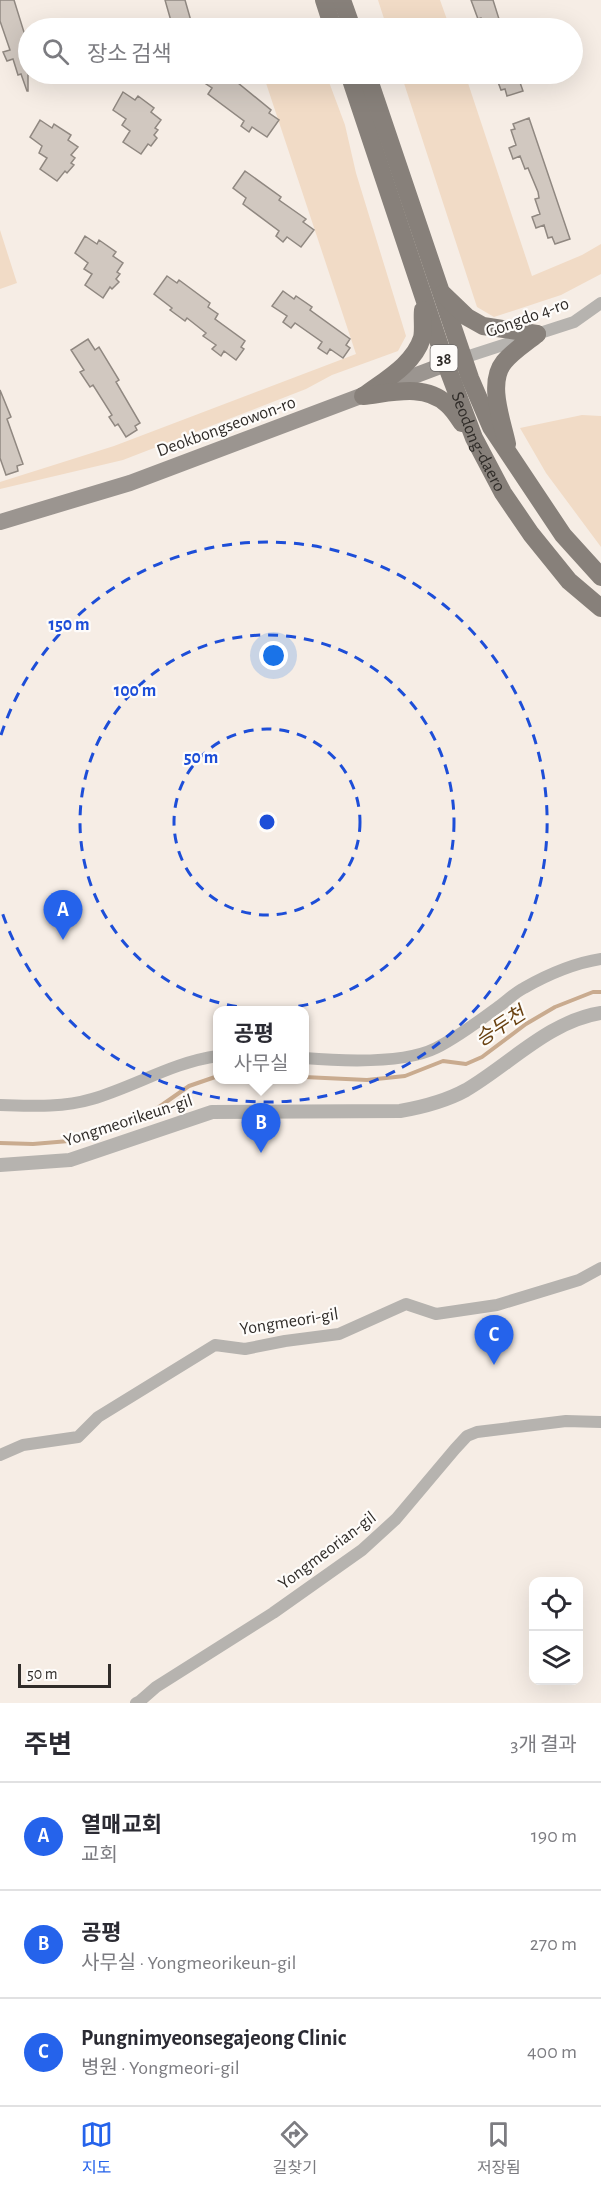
<!DOCTYPE html>
<html lang="ko">
<head>
<meta charset="utf-8">
<style>
  body { margin:0; font-family:"Alegreya Sans","Noto Sans KR",sans-serif; background:#f7f7f7; color:#2b2b33 }
  .controls { position:absolute; right:18px; bottom:18px; display:grid; overflow:hidden; border-radius:12px; box-shadow:0 6px 24px #0002 }
  .controls button { width:54px; height:54px; display:grid; place-items:center; padding:0; border:0; border-bottom:2px solid #e1e1e2; background:#fff; color:#2b2b33; font:30px sans-serif }
  .scale { position:absolute; left:18px; bottom:15px; width:93px; box-sizing:border-box; padding-left:6px; border:3px solid #302c29; border-top:0; font-size:16px; line-height:21px; white-space:nowrap; color:#302c29; -webkit-text-stroke:4px #fefcfa; paint-order:stroke }
  .you { position:absolute; left:274px; top:656px; width:21px; height:21px; margin:-15px; border:4px solid #fff; border-radius:50%; background:#1a73e8; box-shadow:0 0 0 9px #1a73e833 }
  .badge { display:grid; place-items:center; width:39px; height:39px; border-radius:50%; background:#2563eb; color:#fff; font-size:20px; font-weight:700 }
  .pin { position:absolute; translate:-50% -50px; filter:drop-shadow(0 2px 3px #0008) }
  .pin::after { content:''; position:absolute; top:32px; width:21px; height:18px; background:inherit; clip-path:polygon(0 0,100% 0,50% 100%) }
  .popup { position:absolute; left:213px; top:1006px; width:96px; height:78px; box-sizing:border-box; display:grid; place-content:center; border-radius:12px; background:#fff; filter:drop-shadow(0 2px 4px #0005); font-size:20px; white-space:nowrap; color:#7c7c81 }
  .popup b { font-size:22px; color:#2b2b33 }
  .popup::after { content:''; position:absolute; left:50%; top:100%; margin-left:-12px; border:12px solid transparent; border-top-color:#fff }
  .list { margin:0; padding:0; list-style:none }
  h2 { display:flex; justify-content:space-between; align-items:center; height:78px; margin:0; padding:0 24px; font-size:26px }
  h2 small { font-size:20px; font-weight:400; color:#7c7c81 }
  .list li { display:grid; grid-template-columns:39px 1fr auto; gap:18px; align-items:center; box-sizing:border-box; height:108px; padding:0 24px; border-top:2px solid #e1e1e2 }
  .list b { display:block; font-size:22px; white-space:nowrap }
  .list p { margin:0; font-size:20px; white-space:nowrap; color:#7c7c81 }
  .list em { font-size:20px; font-style:normal; color:#7c7c81 }
  .icon { flex:none; width:33px; height:33px; fill:none; stroke:currentColor; stroke-width:2; stroke-linecap:round; stroke-linejoin:round }
  .map { position:relative; flex:none; width:601px; height:1703px; overflow:hidden }
  .search { position:absolute; background:#fff; box-shadow:0 6px 24px #0002; left:18px; right:18px; top:18px; height:66px; display:flex; align-items:center; gap:15px; box-sizing:border-box; padding:0 21px; border-radius:33px; color:#7c7c81; font-size:22px }
  .sheet { height:402px; background:#fff }
  nav { display:flex; justify-content:space-around; align-items:center; box-sizing:border-box; height:84px; border-top:2px solid #e1e1e2; background:#fff; font-size:16px; color:#7c7c81 }
  nav a { display:grid; justify-items:center; gap:3px }
  nav .on { color:#2563eb }
  .map>svg:first-child { display:block }
  .green { fill:#f1dbc6 }
  .lines { fill:none; stroke-linecap:round; stroke-linejoin:round }
  .stream { stroke:#c9ab8f; stroke-width:4 }
  .building { fill:#d1c8c0; stroke:#908881; stroke-width:1.5 }
  .minor { stroke:#b6b3af; stroke-width:12 }
  .tertiary { stroke:#b6b3af; stroke-width:14 }
  .secondary { stroke:#9b9590; stroke-width:16 }
  .primary { stroke:#87807a; stroke-width:18 }
  .ring { fill:none; stroke:#1d4ed8; stroke-width:3; stroke-dasharray:10 8 }
  .labels { text-anchor:middle; stroke-width:4.5; stroke-linejoin:round; paint-order:stroke }
  .shield { fill:#fefcfa; stroke:#6e6a68; stroke-width:1.5 }
  .shield-label { font-size:16px; font-weight:bold; fill:#302c29 }
  .street-label { font-size:18px; fill:#302c29; stroke:#fefcfa }
  .water-label { font-size:20px; font-style:italic; fill:#6a4212; stroke:#fefcfa }
  .centre { fill:#1d4ed8; stroke:#fefcfa; stroke-width:3 }
  .ring-label { font-size:18px; text-anchor:middle; font-weight:bold; fill:#1d4ed8; stroke:#fefcfa; stroke-width:4.5; stroke-linejoin:round; paint-order:stroke }
</style>
</head>
<body>
<div class="map">
<svg width="601" height="1703" viewBox="0 0 601 1703">
  <rect width="100%" height="100%" fill="#f6ede5"/>
  <path class="green" d="M378,0H440L450,28H387Z
    M263,74H326L345,125L356,173L406,336L398,351L332,375L306,389L123,460L0,489V482L114,446L356,354Z
    M401,74H465L532,276L582,255L601,244V274L561,295L494,317L477,307Z
    M0,230L17,283L0,289Z
    M582,415L601,416V547L546,473L520,428Z"/>
  <g class="lines">
    <path class="stream" d="M304,1077L367,1080L405,1076L443,1061L466,1064L482,1057L526,1024L555,1007L593,992H601
      M0,1143L33,1144L69,1141L109,1128L149,1114L189,1086L218,1076"/>
  </g>
  <path class="building" d="M0,0H14L28,45V91H27L21,74L18,75L13,59L7,61L3,52L10,50L0,21Z
    M165,0H185L191,21L176,26L174,20L171,21Z
    M471,0H493L499,19L484,25L481,18L478,19Z
    M191,74H227L271,110L269,113L279,120L267,137L252,127L249,132L241,126L244,121L208,94L212,88Z
    M495,74H517L523,91L507,96L505,89L501,90Z
    M123,92L135,100L138,96L154,108L151,112L161,120L155,128L158,130L154,135L157,138L151,146L148,144L141,154L123,142L130,131L122,125L126,119L113,110Z
    M529,118L570,239L555,244L552,237L548,238L544,225L536,228L532,217L540,214L535,199L539,198L538,192L528,168L525,169L520,156L513,159L509,148L516,145L511,130L515,129L513,124Z
    M40,120L52,128L54,124L71,135L68,140L78,147L71,155L75,158L71,163L74,165L67,173L65,171L57,181L40,169L47,158L39,153L42,146L30,137Z
    M245,171L281,197L279,200L306,219L303,222L314,230L301,247L287,237L283,242L276,236L279,231L243,204L246,198L233,188Z
    M85,236L97,244L99,240L116,252L113,256L123,263L117,272L120,274L116,279L119,282L112,289L110,287L103,298L85,285L92,274L84,269L88,263L75,253Z
    M167,276L177,283L179,280L210,303L208,307L218,314L215,319L245,341L241,347L244,349L236,360L224,351L221,356L212,349L216,345L203,336L206,333L187,318L185,321L170,310L172,308L154,294Z
    M283,291L294,299L296,296L312,307L310,310L350,339L346,345L350,348L343,358L330,349L327,354L318,348L322,342L295,323L291,328L283,322L287,316L272,306Z
    M88,339L95,350L99,347L119,380L116,382L140,423L135,426L137,430L126,437L118,424L115,426L109,417L112,415L93,385L90,387L80,372L84,370L71,350Z
    M0,390L11,417L7,419L23,464L17,466L18,471L6,475L0,458Z"/>
  <g class="lines">
    <path class="minor" d="M463,358L574,322L601,303
      M304,1058C340,1061 404,1064 436,1048C458,1037 479,1021 498,1007C507,1001 514,993 524,988C547,975 575,963 601,959
      M0,1105C31,1106 62,1108 92,1099C134,1087 173,1062 218,1056
      M0,1455L23,1445L78,1437L98,1417L215,1345L245,1349L285,1341L339,1334L406,1304L436,1314L497,1305L579,1280L601,1268
      M136,1703L140,1701L156,1687L273,1613L362,1550L396,1519L455,1449L467,1436L477,1432L566,1421L601,1422"/>
    <path class="tertiary" d="M0,1165L70,1160L212,1112L400,1111C423,1107 446,1101 466,1090C509,1065 549,1021 601,1013"/>
    <path class="secondary" d="M0,522L130,483L459,359"/>
    <g class="primary">
      <path d="M324,0L333,28"/>
      <path d="M342,0L352,28"/>
      <path id="s1" d="M349,74L446,364L474,438L503,493L531,534L569,581L601,608"/>
      <path d="M367,74L470,378L491,427L563,535L601,577"/>
      <path d="M443,294L467,317L483,326L537,334"/>
      <path d="M365,395C385,380 414,364 422,338C424,330 422,319 423,310"/>
      <path d="M363,396C391,393 424,383 447,404C453,409 458,417 462,423"/>
      <path d="M507,444C502,420 487,383 504,362C513,351 526,343 537,334"/>
    </g>
  </g>
  <g class="ring">
    <circle cx="267" cy="822" r="93"/>
    <circle cx="267" cy="822" r="187"/>
    <path d="M1 735A280 280 0 1 1 1 909"/>
  </g>
  <g class="labels">
    <rect class="shield" x="430.5" y="345" width="27" height="26" rx="4.5"/>
    <g class="shield-label">
      <text x="444" y="364">38</text>
    </g>
    <g class="street-label">
      <text transform="translate(527 317) rotate(-20)" y="6">Gongdo 4-ro</text>
      <text transform="translate(226 426) rotate(-20)" y="6">Deokbongseowon-ro</text>
      <text dy="6" stroke="none"><textPath href="#s1" startOffset="390">Seodong-daero</textPath></text>
      <text transform="translate(128 1120) rotate(-18)" y="6">Yongmeorikeun-gil</text>
      <text transform="translate(289 1321) rotate(-9)" y="6">Yongmeori-gil</text>
      <text transform="translate(327 1550) rotate(-37)" y="6">Yongmeorian-gil</text>
    </g>
    <g class="water-label">
      <text transform="translate(500 1026) rotate(-33)" y="7">승두천</text>
    </g>
  </g>
  <circle cx="267" cy="822" r="9" class="centre"/>
  <g class="ring-label">
    <text x="69" y="630">150 m</text>
    <text x="135" y="696">100 m</text>
    <text x="201" y="763">50 m</text>
  </g>
</svg>
<div class="controls">
<button><svg class="icon" aria-label="locate" viewBox="0 0 24 24"><circle cx="12" cy="12" r="6"/><path d="M12 2v4M12 18v4M2 12h4M18 12h4"/></svg></button>
<button><svg class="icon" aria-label="layers" viewBox="0 0 24 24"><path d="M12 4l9 5-9 5-9-5zM3 14l9 5 9-5"/></svg></button>
</div>
<div class="scale">50 m</div>
<div class="you"></div>
<div class="pin badge" style="left:63px;top:940px">A</div>
<div class="pin badge" style="left:261px;top:1153px">B</div>
<div class="popup"><b>공평</b>사무실</div>
<div class="pin badge" style="left:494px;top:1365px">C</div>
<div class="search"><svg class="icon" aria-label="search" viewBox="0 0 24 24"><circle cx="10" cy="10" r="6"/><path d="M15 15l6 6"/></svg>장소 검색</div>
</div>
<section class="sheet">
<h2>주변<small>3개 결과</small></h2>
<ul class="list">
<li><span class="badge">A</span><div><b>열매교회</b><p>교회</p></div><em>190 m</em></li>
<li><span class="badge">B</span><div><b>공평</b><p>사무실 · Yongmeorikeun-gil</p></div><em>270 m</em></li>
<li><span class="badge">C</span><div><b>Pungnimyeonsegajeong Clinic</b><p>병원 · Yongmeori-gil</p></div><em>400 m</em></li>
</ul>
</section>
<nav>
<a class="on"><svg class="icon" aria-label="map" viewBox="0 0 24 24"><path d="M3 6l6-2 6 2 6-2v14l-6 2-6-2-6 2zM9 4v14M15 6v14"/></svg>지도</a>
<a><svg class="icon" aria-label="directions" viewBox="0 0 24 24"><path d="M12 3l9 9-9 9-9-9zM9 14v-3h6M13 9l2 2-2 2"/></svg>길찾기</a>
<a><svg class="icon" aria-label="saved" viewBox="0 0 24 24"><path d="M7 4h10v16l-5-4-5 4z"/></svg>저장됨</a>
</nav>
</body>
</html>
